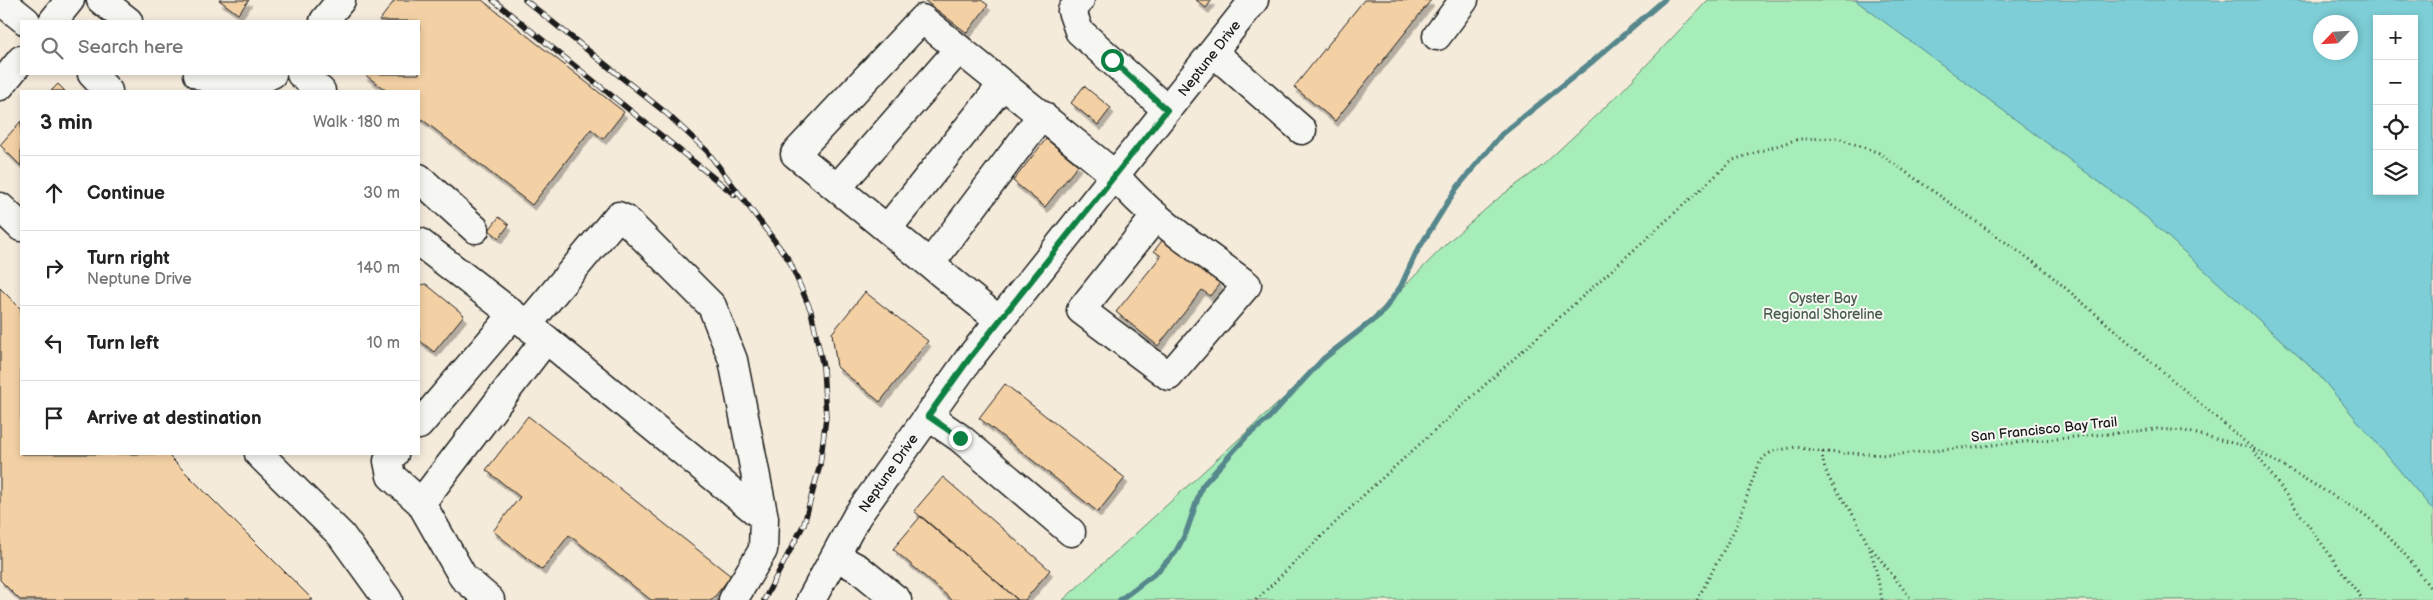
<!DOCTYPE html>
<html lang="en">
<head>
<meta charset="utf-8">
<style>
  body { margin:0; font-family:"Balsamiq Sans",sans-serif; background:#f2f2f2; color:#222 }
  .controls { position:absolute; right:15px; top:15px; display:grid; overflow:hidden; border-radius:0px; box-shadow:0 2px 8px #0003 }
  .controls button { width:45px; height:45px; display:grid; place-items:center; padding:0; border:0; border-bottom:1px solid #e0e0e0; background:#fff; color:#222; font:25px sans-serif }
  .compass { position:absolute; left:2313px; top:15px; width:45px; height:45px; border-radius:50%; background:#fff; box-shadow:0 2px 8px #0003; rotate:245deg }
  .stop { position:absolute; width:15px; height:15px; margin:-11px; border:4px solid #0b8043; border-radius:50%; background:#fff }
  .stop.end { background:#0b8043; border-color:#fff; box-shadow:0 1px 5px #0008 }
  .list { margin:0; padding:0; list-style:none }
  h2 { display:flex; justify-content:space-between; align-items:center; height:65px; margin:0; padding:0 20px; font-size:21px }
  h2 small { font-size:16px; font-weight:400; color:#767676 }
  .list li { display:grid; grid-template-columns:32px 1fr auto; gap:15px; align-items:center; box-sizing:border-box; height:75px; padding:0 20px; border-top:1px solid #e0e0e0 }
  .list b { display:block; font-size:19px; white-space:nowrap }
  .list p { margin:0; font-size:16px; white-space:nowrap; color:#767676 }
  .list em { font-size:16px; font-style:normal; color:#767676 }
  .icon { flex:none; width:28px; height:28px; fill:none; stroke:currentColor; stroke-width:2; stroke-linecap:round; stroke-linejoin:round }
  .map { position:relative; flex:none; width:2433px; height:600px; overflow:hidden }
  .search { position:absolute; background:#fff; box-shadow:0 2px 8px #0003; left:20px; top:20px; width:400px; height:55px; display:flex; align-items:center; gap:12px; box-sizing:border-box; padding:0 18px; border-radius:0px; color:#767676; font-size:19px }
  .panel { position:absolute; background:#fff; box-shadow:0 2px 8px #0003; left:20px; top:90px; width:400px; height:365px; border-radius:0px }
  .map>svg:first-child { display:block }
  .green { fill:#a7edb9; stroke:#62846a }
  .water { fill:#7dced6; stroke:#56878c; fill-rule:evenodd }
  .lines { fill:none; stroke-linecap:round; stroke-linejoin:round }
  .stream { stroke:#56878c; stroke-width:5.5 }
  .building { fill:#f4d1a5; stroke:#1c1c1c; filter:url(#shadow) }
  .minor-casing { stroke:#1c1c1c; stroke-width:31 }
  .path { stroke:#1c1c1c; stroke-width:3; stroke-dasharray:1 4; stroke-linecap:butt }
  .minor { stroke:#f6f6f2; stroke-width:28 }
  .rail-casing { stroke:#1c1c1c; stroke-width:5.5 }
  .rail { stroke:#f6f6f2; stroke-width:4; stroke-dasharray:11; stroke-linecap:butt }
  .route { stroke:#0b8043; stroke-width:6 }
  .labels { text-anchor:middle; stroke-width:4; stroke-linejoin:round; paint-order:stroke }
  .street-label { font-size:14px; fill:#1c1c1c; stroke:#f6f6f2 }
  .park-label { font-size:14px; fill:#465b4b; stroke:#f6f6f2 }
</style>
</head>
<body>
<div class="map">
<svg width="2433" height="600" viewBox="0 0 2433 600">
  <defs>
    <filter id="shadow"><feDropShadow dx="3" dy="5.5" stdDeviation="0" flood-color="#0004"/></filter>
  </defs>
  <rect width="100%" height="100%" fill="#f5ebdb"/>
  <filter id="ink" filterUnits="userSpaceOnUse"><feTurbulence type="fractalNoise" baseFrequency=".02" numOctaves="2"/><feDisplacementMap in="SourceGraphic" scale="10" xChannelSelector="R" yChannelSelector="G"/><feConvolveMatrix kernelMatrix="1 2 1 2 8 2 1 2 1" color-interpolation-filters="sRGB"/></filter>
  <g filter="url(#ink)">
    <path class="green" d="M1708,0H1916L2003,73L2433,484V600H1063L1392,299L1448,242L1501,196L1542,166L1621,92Z"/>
    <path class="water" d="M1855,0H2433V510L2316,372L2146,217ZM2377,19H2414V191H2377ZM2320,22H2350V52H2320Z"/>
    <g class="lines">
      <path class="stream" d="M1120,600L1158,571L1175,553L1186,533L1202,486L1248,435L1266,421L1323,359L1382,313L1401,286L1416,253L1456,189L1501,135L1593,61L1664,0"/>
    </g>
    <path class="building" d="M219,0H249L238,14Z
      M395,0H482L624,112L603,139L591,129L532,205L419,117V91H387L364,74H419V21H379Z
      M924,0H981L988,5L967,33Z
      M1196,0H1212L1206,8Z
      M1364,0H1431L1335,121L1294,87Z
      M58,84L65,91H51Z
      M1084,86L1111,108L1098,125L1071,103Z
      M21,121V166L0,145Z
      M1046,139L1078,165L1045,207L1013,181Z
      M499,217L509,225L499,238L489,230Z
      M1168,233L1176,249L1220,283L1210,296L1202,290L1158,346L1116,312L1161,256L1154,251Z
      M426,284L464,315L434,352L419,340V285Z
      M0,288L21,309V454H167L313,600H20L0,580Z
      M865,292L928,341L880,402L837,367L832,333Z
      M1005,384L1125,478L1098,512L979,418Z
      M528,416L731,576L712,600H651L569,535L542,570L493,531L520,497L486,470Z
      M943,477L1050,570L1025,600H1018L914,511Z
      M921,516L1018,600H952L893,549Z"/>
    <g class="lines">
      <defs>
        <path id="minor" d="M0,0L26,21
          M101,0L128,21
          M1080,0L1072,11L1079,31L1167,110
          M53,21L70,0
          M324,21L341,0
          M1437,36L1464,0
          M1213,52L1302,130
          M92,74L108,91
          M198,74C218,85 252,85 272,74
          M301,74L321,91
          M0,86L21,60
          M419,178L475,229
          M837,188L959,49
          M0,207L21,227
          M887,229L1003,84
          M419,242L527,325L618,216L625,219L712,306L733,360L764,518L763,550L733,600
          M930,264L1042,115
          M1000,321L795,154L922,19L1115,175C1151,219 1202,251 1247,285L1169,376L1081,310L1156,216
          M546,339L764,518
          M928,416L960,438L1071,532
          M419,425L512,316
          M259,454L341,535L388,600
          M394,454L388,461L391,476L421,503L463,577L490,600
          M421,503L546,339L532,329
          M835,556L859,569L897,600
          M811,600L857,516L969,359L1254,0"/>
      </defs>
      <use href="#minor" class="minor-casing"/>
      <path class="path" d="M2254,449L2364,514L2387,534L2413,564L2433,592
        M1823,452C1821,474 1837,489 1848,507C1855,517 1861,529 1866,541C1875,559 1878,580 1882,600
        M1869,545L1912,600
        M1256,600L1368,491L1733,160L1798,139L1838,138L1879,153L2042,268L2251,447L2363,600
        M1697,600L1737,525L1757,467L1764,457L1773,451L1796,447L1823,452L1890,455L2157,429L2185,431L2248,447"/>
      <use href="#minor" class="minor"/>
      <defs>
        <path id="rail" d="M493,0L735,195
          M525,0L666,113L707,151L789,260L811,311L823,367L826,417L820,465L804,524L764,600"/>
      </defs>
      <use href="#rail" class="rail-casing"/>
      <use href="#rail" class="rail"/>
    </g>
  </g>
  <g class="lines" filter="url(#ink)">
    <path class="route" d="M960,438L928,416L969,359L1167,110L1112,60"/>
  </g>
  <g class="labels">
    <g class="street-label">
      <text transform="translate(1209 58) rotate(-52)" y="5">Neptune Drive</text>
      <text transform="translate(2044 429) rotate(-6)" y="5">San Francisco Bay Trail</text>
      <text transform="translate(888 473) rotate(-55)" y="5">Neptune Drive</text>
    </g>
    <g class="park-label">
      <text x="1823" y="303">Oyster Bay<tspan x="1823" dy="16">Regional Shoreline</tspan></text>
    </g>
  </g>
</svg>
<div class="controls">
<button>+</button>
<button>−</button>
<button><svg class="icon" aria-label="locate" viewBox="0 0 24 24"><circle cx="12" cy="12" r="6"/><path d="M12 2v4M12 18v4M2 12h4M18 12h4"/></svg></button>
<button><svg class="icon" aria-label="layers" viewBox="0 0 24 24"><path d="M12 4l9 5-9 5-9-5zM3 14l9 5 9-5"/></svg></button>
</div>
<svg class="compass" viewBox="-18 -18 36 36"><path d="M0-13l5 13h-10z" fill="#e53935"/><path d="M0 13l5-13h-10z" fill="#767676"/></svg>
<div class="stop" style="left:1112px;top:60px"></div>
<div class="stop end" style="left:960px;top:438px"></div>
<div class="search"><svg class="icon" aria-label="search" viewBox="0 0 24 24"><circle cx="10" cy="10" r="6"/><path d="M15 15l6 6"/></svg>Search here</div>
<section class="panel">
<h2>3 min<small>Walk · 180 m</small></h2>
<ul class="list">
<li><svg class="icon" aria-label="ahead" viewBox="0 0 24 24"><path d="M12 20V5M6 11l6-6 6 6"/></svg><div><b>Continue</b></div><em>30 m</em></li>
<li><svg class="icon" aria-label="right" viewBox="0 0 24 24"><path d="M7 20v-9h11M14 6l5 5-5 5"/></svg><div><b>Turn right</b><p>Neptune Drive</p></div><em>140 m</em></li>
<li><svg class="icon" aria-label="left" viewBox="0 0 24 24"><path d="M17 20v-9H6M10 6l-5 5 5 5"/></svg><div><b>Turn left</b></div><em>10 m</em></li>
<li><svg class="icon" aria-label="arrive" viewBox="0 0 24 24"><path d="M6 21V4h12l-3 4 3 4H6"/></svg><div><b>Arrive at destination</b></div></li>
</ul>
</section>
</div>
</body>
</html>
